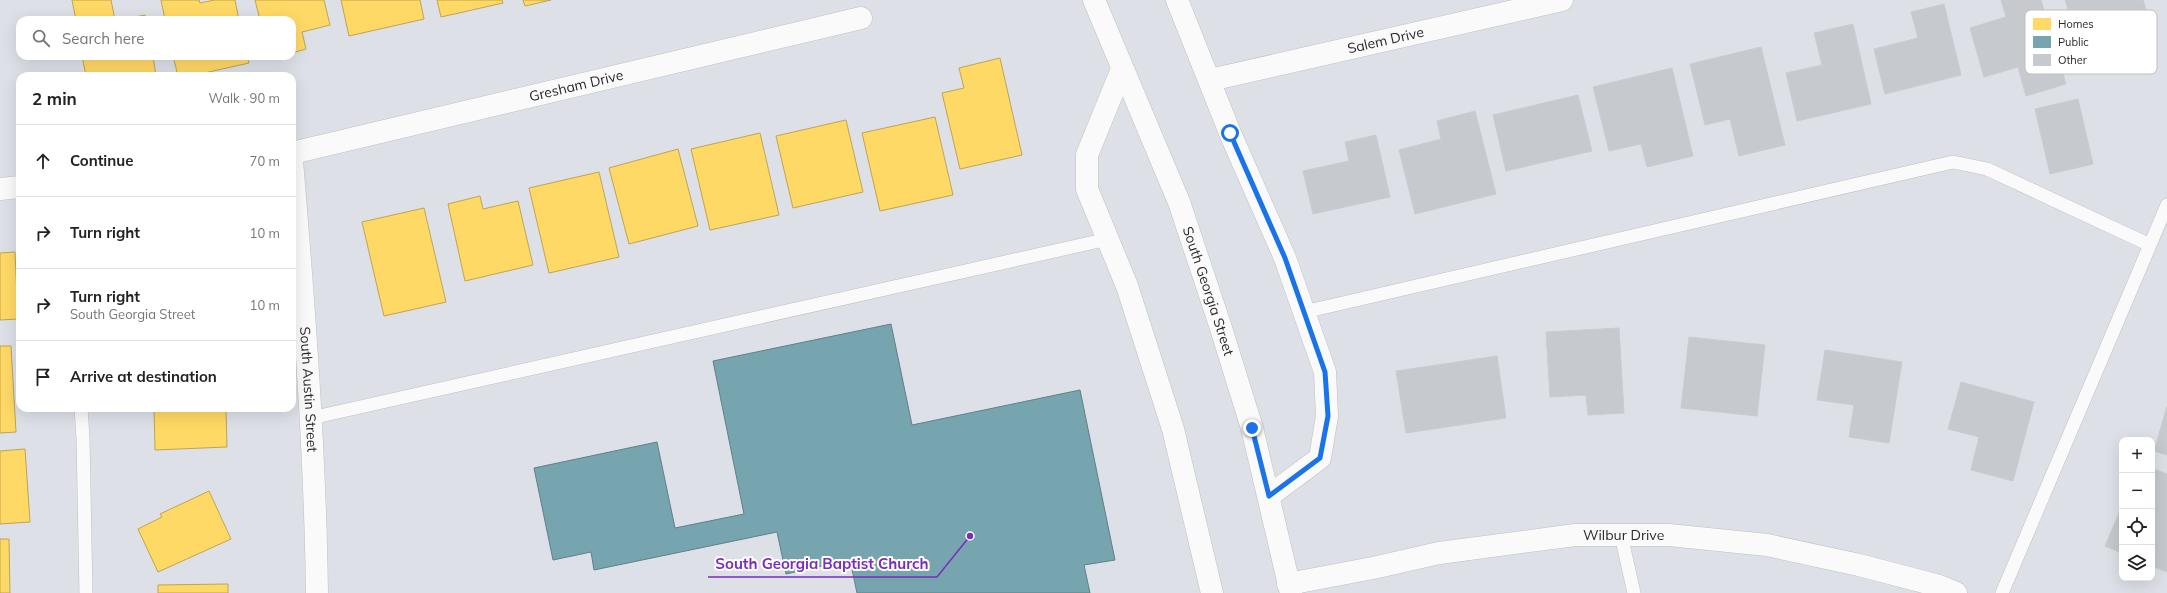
<!DOCTYPE html>
<html lang="en">
<head>
<meta charset="utf-8">
<style>
  body { margin:0; font-family:Mulish,sans-serif; background:#f2f2f2; color:#222 }
  .controls { position:absolute; right:12px; bottom:12px; display:grid; overflow:hidden; border-radius:8px; box-shadow:0 4px 16px #0002 }
  .controls button { width:36px; height:36px; display:grid; place-items:center; padding:0; border:0; border-bottom:1px solid #e0e0e0; background:#fff; color:#222; font:20px sans-serif }
  .stop { position:absolute; width:12px; height:12px; margin:-9px; border:3px solid #1a73e8; border-radius:50%; background:#fff }
  .stop.end { background:#1a73e8; border-color:#fff; box-shadow:0 1px 4px #0008 }
  .list { margin:0; padding:0; list-style:none }
  h2 { display:flex; justify-content:space-between; align-items:center; height:52px; margin:0; padding:0 16px; font-size:17px }
  h2 small { font-size:13px; font-weight:400; color:#767676 }
  .list li { display:grid; grid-template-columns:26px 1fr auto; gap:12px; align-items:center; box-sizing:border-box; height:72px; padding:0 16px; border-top:1px solid #e0e0e0 }
  .list b { display:block; font-size:15px; white-space:nowrap }
  .list p { margin:0; font-size:13px; white-space:nowrap; color:#767676 }
  .list em { font-size:13px; font-style:normal; color:#767676 }
  .icon { flex:none; width:22px; height:22px; fill:none; stroke:currentColor; stroke-width:2; stroke-linecap:round; stroke-linejoin:round }
  .map { position:relative; flex:none; width:2167px; height:593px; overflow:hidden }
  .search { position:absolute; background:#fff; box-shadow:0 4px 16px #0002; left:16px; top:16px; width:280px; height:44px; display:flex; align-items:center; gap:10px; box-sizing:border-box; padding:0 14px; border-radius:12px; color:#767676; font-size:15px }
  .panel { position:absolute; background:#fff; box-shadow:0 4px 16px #0002; left:16px; top:72px; width:280px; height:340px; border-radius:12px }
  .map>svg:first-child { display:block }
  .homes { fill:#ffd966; stroke:#bea453 }
  .public { fill:#76a5af; stroke:#5f8086 }
  .building { fill:#c6c9cd; stroke:#c9ccd2 }
  .lines { fill:none; stroke-linecap:round; stroke-linejoin:round }
  .service-casing { stroke:#bfc0c0; stroke-width:14 }
  .minor-casing { stroke:#bfc0c0; stroke-width:23 }
  .tertiary-casing { stroke:#bfc0c0; stroke-width:23 }
  .secondary-casing { stroke:#bfc0c0; stroke-width:23 }
  .service { stroke:#fafafb; stroke-width:13 }
  .minor { stroke:#fafafb; stroke-width:22 }
  .tertiary { stroke:#fafafb; stroke-width:22 }
  .secondary { stroke:#fafafb; stroke-width:22 }
  .route { stroke:#1a73e8; stroke-width:5 }
  .labels { text-anchor:middle; stroke-width:4; stroke-linejoin:round; paint-order:stroke }
  .street-label { font-size:14px; fill:#282828; stroke:#fff }
  .key { fill:#fff; stroke:#bebebe; stroke-width:1 }
  .key-label { font-size:11px; fill:#282828 }
  .leader { fill:none; stroke:#7b2cbf; stroke-width:1.5 }
  .callout-dot { fill:#7b2cbf; stroke:#fff; stroke-width:1.5 }
  .callout-label { font-size:15px; text-anchor:middle; font-weight:bold; fill:#7b2cbf; stroke:#fff; stroke-width:4; stroke-linejoin:round; paint-order:stroke }
</style>
</head>
<body>
<div class="map">
<svg width="2167" height="593" viewBox="0 0 2167 593">
  <rect width="100%" height="100%" fill="#dde0e7"/>
  <path class="homes" d="M72,0H111L115,20H76Z
    M161,0H199L200,3L215,0H235L239,20H165Z
    M255,0H324L330,25L302,32L306,49L292,53V20H260Z
    M341,0H420L424,19L349,36Z
    M437,0H502L503,3L441,17Z
    M523,0H551L525,6Z
    M145,15L146,20H118Z
    M82,56H153L156,76H86Z
    M173,56H247L249,63L191,76H178Z
    M1000,58L1022,155L960,169L942,93L964,88L959,68Z
    M935,117L953,195L880,211L862,133Z
    M846,120L863,192L793,208L776,136Z
    M760,133L779,215L710,230L691,149Z
    M678,149L698,226L629,244L609,168Z
    M599,172L619,257L549,273L529,188Z
    M480,196L483,209L518,201L533,265L465,281L448,204Z
    M424,208L446,302L384,316L362,222Z
    M15,252L18,319L0,320V253Z
    M0,346H11L16,432L0,433Z
    M154,408H213V411L226,410L227,447L155,450Z
    M25,449L30,522L0,524V451Z
    M209,491L231,539L158,572L138,529L162,517L160,514Z
    M0,539H9L10,593H0Z
    M228,584V593H158V585Z"/>
  <path class="public" d="M891,324L912,425L1080,390L1115,560L1084,565L1090,593H857L850,560L786,574L777,532L594,570L591,552L553,560L534,468L657,442L675,528L744,514L713,361Z"/>
  <path class="building" d="M2001,0H2041L2066,84L2026,96L2018,67L1984,77L1970,28L2006,17Z
    M2065,0H2143L2151,26L2080,47Z
    M1944,4L1961,75L1885,94L1874,49L1918,38L1911,12Z
    M1853,24L1871,104L1797,121L1786,73L1822,65L1814,33Z
    M1761,47L1785,145L1739,156L1730,119L1705,125L1690,64Z
    M1672,68L1693,156L1647,167L1641,144L1609,151L1593,87Z
    M1578,95L1592,151L1506,171L1493,115Z
    M2078,99L2093,164L2050,174L2035,109Z
    M1475,111L1496,194L1415,214L1399,150L1441,139L1437,121Z
    M1376,135L1390,197L1313,214L1303,171L1349,161L1345,142Z
    M1619,328L1624,413L1588,415L1586,395L1550,397L1546,332Z
    M1689,337L1765,345L1757,416L1681,408Z
    M1825,350L1902,362L1889,443L1849,437L1854,405L1817,400Z
    M1497,356L1506,418L1406,433L1396,371Z
    M1961,382L2034,402L2013,481L1971,470L1979,437L1948,429Z
    M2167,406V455L2154,451Z
    M2152,468L2167,474V572L2152,566Z
    M2122,506V553L2105,546Z"/>
  <g class="lines">
    <defs>
      <path id="service" d="M1304,312L1953,162L1987,169L2150,245
        M81,408L83,438L86,593
        M311,418L1108,239
        M1621,535L1634,593
        M2002,593L2167,205"/>
      <g id="minor">
        <path d="M1177,0L1230,133L1285,258L1325,372L1327,416L1320,458L1269,496"/>
        <path d="M1122,69L1087,155V189L1127,286L1173,429L1212,593"/>
        <path id="s1" d="M292,153L861,18"/>
        <path id="s2" d="M292,161C304,305 315,449 317,593"/>
        <path d="M0,189L20,187"/>
      </g>
      <g id="tertiary">
        <path id="s3" d="M1210,80L1562,0"/>
        <path id="s4" d="M1288,584L1373,568L1439,553L1575,535H1669L1767,545L1859,565L1939,586L1956,593"/>
      </g>
      <g id="secondary">
        <path id="s5" d="M1094,0L1179,202L1220,325L1252,428L1291,593"/>
      </g>
    </defs>
    <use href="#service" class="service-casing"/>
    <use href="#minor" class="minor-casing"/>
    <use href="#tertiary" class="tertiary-casing"/>
    <use href="#secondary" class="secondary-casing"/>
    <use href="#service" class="service"/>
    <use href="#minor" class="minor"/>
    <use href="#tertiary" class="tertiary"/>
    <use href="#secondary" class="secondary"/>
  </g>
  <g class="lines">
    <path class="route" d="M1230,133L1285,258L1325,372L1328,416L1320,458L1269,496L1252,428"/>
  </g>
  <g class="labels">
    <g class="street-label">
      <text dy="5" stroke="none"><textPath href="#s3" startOffset="180">Salem Drive</textPath></text>
      <text dy="5" stroke="none"><textPath href="#s1" startOffset="292">Gresham Drive</textPath></text>
      <text dy="5" stroke="none"><textPath href="#s5" startOffset="313">South Georgia Street</textPath></text>
      <text dy="5" stroke="none"><textPath href="#s2" startOffset="229">South Austin Street</textPath></text>
      <text dy="5" stroke="none"><textPath href="#s4" startOffset="340">Wilbur Drive</textPath></text>
    </g>
  </g>
  <rect x="2025" y="10" width="132" height="64" rx="6" class="key"/>
  <rect x="2033" y="18" width="18" height="12" fill="#ffd966"/>
  <rect x="2033" y="36" width="18" height="12" fill="#76a5af"/>
  <rect x="2033" y="54" width="18" height="12" fill="#c6c9cd"/>
  <g class="key-label">
    <text x="2058" y="28">Homes</text>
    <text x="2058" y="46">Public</text>
    <text x="2058" y="64">Other</text>
  </g>
  <path class="leader" d="M970 536L937 577H708"/>
  <circle class="callout-dot" cx="970" cy="536" r="4"/>
  <g class="callout-label">
    <text x="822" y="569">South Georgia Baptist Church</text>
  </g>
</svg>
<div class="controls">
<button>+</button>
<button>−</button>
<button><svg class="icon" aria-label="locate" viewBox="0 0 24 24"><circle cx="12" cy="12" r="6"/><path d="M12 2v4M12 18v4M2 12h4M18 12h4"/></svg></button>
<button><svg class="icon" aria-label="layers" viewBox="0 0 24 24"><path d="M12 4l9 5-9 5-9-5zM3 14l9 5 9-5"/></svg></button>
</div>
<div class="stop" style="left:1230px;top:133px"></div>
<div class="stop end" style="left:1252px;top:428px"></div>
<div class="search"><svg class="icon" aria-label="search" viewBox="0 0 24 24"><circle cx="10" cy="10" r="6"/><path d="M15 15l6 6"/></svg>Search here</div>
<section class="panel">
<h2>2 min<small>Walk · 90 m</small></h2>
<ul class="list">
<li><svg class="icon" aria-label="ahead" viewBox="0 0 24 24"><path d="M12 20V5M6 11l6-6 6 6"/></svg><div><b>Continue</b></div><em>70 m</em></li>
<li><svg class="icon" aria-label="right" viewBox="0 0 24 24"><path d="M7 20v-9h11M14 6l5 5-5 5"/></svg><div><b>Turn right</b></div><em>10 m</em></li>
<li><svg class="icon" aria-label="right" viewBox="0 0 24 24"><path d="M7 20v-9h11M14 6l5 5-5 5"/></svg><div><b>Turn right</b><p>South Georgia Street</p></div><em>10 m</em></li>
<li><svg class="icon" aria-label="arrive" viewBox="0 0 24 24"><path d="M6 21V4h12l-3 4 3 4H6"/></svg><div><b>Arrive at destination</b></div></li>
</ul>
</section>
</div>
</body>
</html>
